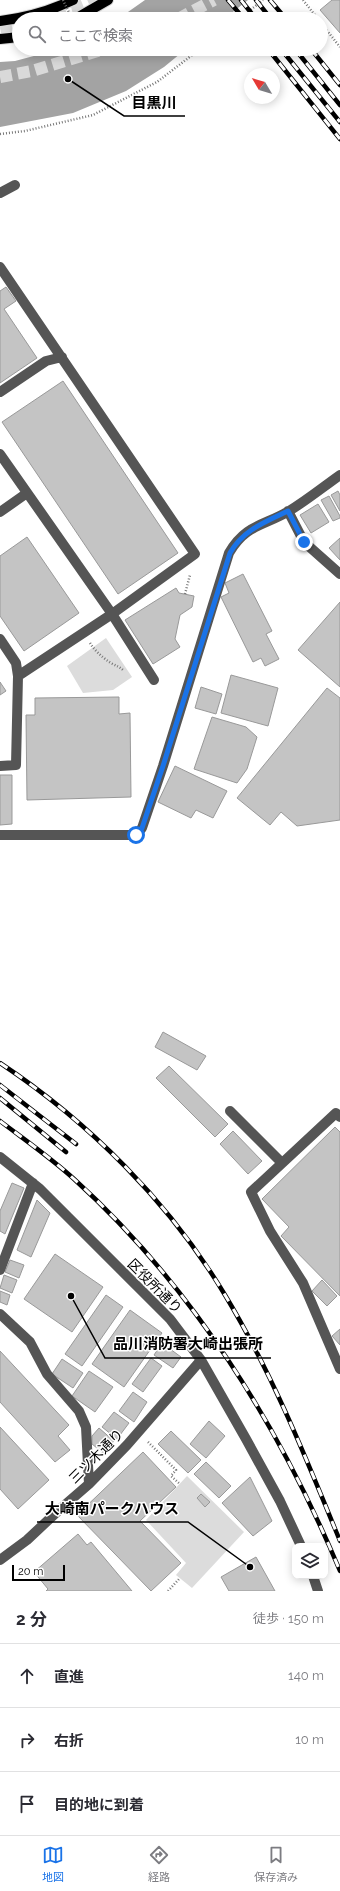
<!DOCTYPE html>
<html lang="ja">
<head>
<meta charset="utf-8">
<style>
  body { margin:0; font-family:Raleway,"Noto Sans JP",sans-serif; background:#f7f7f7; color:#2b2b33 }
  .controls { position:absolute; right:12px; bottom:12px; display:grid; overflow:hidden; border-radius:8px; box-shadow:0 2px 10px #0003 }
  .controls button { width:36px; height:36px; display:grid; place-items:center; padding:0; border:0; border-bottom:1px solid #e1e1e2; background:#fff; color:#2b2b33; font:20px sans-serif }
  .compass { position:absolute; left:244px; top:68px; width:36px; height:36px; border-radius:50%; background:#fff; box-shadow:0 2px 10px #0003; rotate:308deg }
  .scale { position:absolute; left:12px; bottom:10px; width:53px; box-sizing:border-box; padding-left:4px; border:2px solid #000; border-top:0; font-size:11px; line-height:14px; white-space:nowrap; color:#000; -webkit-text-stroke:3px #fff; paint-order:stroke }
  .stop { position:absolute; width:12px; height:12px; margin:-9px; border:3px solid #1a73e8; border-radius:50%; background:#fff }
  .stop.end { background:#1a73e8; border-color:#fff; box-shadow:0 1px 4px #0008 }
  .list { margin:0; padding:0; list-style:none }
  h2 { display:flex; justify-content:space-between; align-items:center; height:52px; margin:0; padding:0 16px; font-size:17px }
  h2 small { font-size:13px; font-weight:400; color:#7c7c81 }
  .list li { display:grid; grid-template-columns:26px 1fr auto; gap:12px; align-items:center; box-sizing:border-box; height:64px; padding:0 16px; border-top:1px solid #e1e1e2 }
  .list b { display:block; font-size:15px; white-space:nowrap }
  .list em { font-size:13px; font-style:normal; color:#7c7c81 }
  .icon { flex:none; width:22px; height:22px; fill:none; stroke:currentColor; stroke-width:2; stroke-linecap:round; stroke-linejoin:round }
  .map { position:relative; flex:none; width:340px; height:1591px; overflow:hidden }
  .search { position:absolute; background:#fff; box-shadow:0 2px 10px #0003; left:12px; right:12px; top:12px; height:44px; display:flex; align-items:center; gap:10px; box-sizing:border-box; padding:0 14px; border-radius:22px; color:#7c7c81; font-size:15px }
  .sheet { height:244px; background:#fff }
  nav { display:flex; justify-content:space-around; align-items:center; box-sizing:border-box; height:56px; border-top:1px solid #e1e1e2; background:#fff; font-size:11px; color:#7c7c81 }
  nav a { display:grid; justify-items:center; gap:2px }
  nav .on { color:#1a73e8 }
  .map>svg:first-child { display:block }
  .green { fill:#dcdcdc }
  .water { fill:#a3a3a3 }
  .building { fill:#c4c4c4; stroke:#999 }
  .lines { fill:none; stroke-linecap:round; stroke-linejoin:round }
  .highway-tunnel { stroke:#d9d9d9; stroke-width:12; stroke-dasharray:12 6; stroke-linecap:butt }
  .major-casing { stroke:#dbdbdb; stroke-width:12 }
  .path { stroke:#777; stroke-width:2.5; stroke-dasharray:1 2; stroke-linecap:butt }
  .minor { stroke:#555; stroke-width:10 }
  .major { stroke:#000; stroke-width:10 }
  .rail-casing { stroke:#000; stroke-width:4.5 }
  .rail { stroke:#fff; stroke-width:3; stroke-dasharray:9; stroke-linecap:butt }
  .path-bridge { stroke:#777; stroke-width:2.5; stroke-dasharray:1 2; stroke-linecap:butt }
  .route { stroke:#1a73e8; stroke-width:5 }
  .labels { text-anchor:middle; stroke-width:3; stroke-linejoin:round; paint-order:stroke }
  .street-label { font-size:14px; fill:#000; stroke:#fff }
  .leader { fill:none; stroke:#000; stroke-width:1.5 }
  .callout-dot { fill:#000; stroke:#fff; stroke-width:1.5 }
  .callout-label { font-size:15px; text-anchor:middle; font-weight:bold; fill:#000; stroke:#fff; stroke-width:3; stroke-linejoin:round; paint-order:stroke }
</style>
</head>
<body>
<div class="map">
<svg width="340" height="1591" viewBox="0 0 340 1591">
  <rect width="100%" height="100%" fill="#fff"/>
  <path class="green" d="M106,638L132,677L113,690L83,693L67,666Z
    M187,1476L244,1532L192,1588L176,1575L186,1563L146,1520Z"/>
  <path class="water" d="M145,0H248L224,19H118Z
    M60,49H186L164,67L126,91L73,113L0,127V62L15,61Z"/>
  <path class="building" d="M332,0H340V33L320,10Z
    M6,287L16,301L4,309L37,358L0,383V291Z
    M63,381L178,553L118,594L2,422Z
    M338,491L340,495V511L331,495Z
    M329,496L340,516V518L333,521L321,500Z
    M318,504L329,522L311,533L300,515Z
    M27,537L79,613L24,651L0,616V556Z
    M340,538V560L329,548Z
    M243,574L272,631L266,634L279,659L265,666L261,658L253,662L221,597L229,593L225,583Z
    M176,588L179,593L194,596L192,607L180,615L175,639L180,647L153,664L125,620Z
    M340,602V687L298,650Z
    M231,675L278,688L268,726L221,713Z
    M0,682L6,691L0,695Z
    M201,687L222,694L216,714L195,708Z
    M327,688L340,698V820L297,826L281,812L270,825L237,798Z
    M119,697V714L130,713L131,797L27,800L26,715H35V698Z
    M212,717L246,727L257,737L247,769L237,783L194,769Z
    M175,766L227,791L213,818L196,810L191,818L158,802Z
    M0,775H12V824L0,825Z
    M163,1032L206,1056L197,1070L155,1047Z
    M169,1066L228,1124L215,1137L156,1078Z
    M335,1127L340,1132V1296L281,1236L289,1227L262,1199Z
    M233,1131L262,1161L248,1174L220,1144Z
    M12,1183L24,1188L5,1234L0,1231V1211Z
    M37,1200L50,1213L31,1257L17,1250Z
    M55,1254L103,1287L72,1332L24,1299Z
    M10,1260L24,1265L19,1278L5,1272Z
    M4,1275L17,1280L12,1293L0,1288Z
    M322,1280L337,1296L327,1306L312,1291Z
    M0,1291L10,1295L7,1305L0,1302Z
    M106,1295L123,1307L82,1366L65,1354Z
    M130,1310L162,1333L124,1387L92,1364Z
    M340,1329V1345L332,1336Z
    M162,1343L181,1357L173,1368L154,1355Z
    M0,1351L69,1425L58,1436L70,1450L55,1462L0,1402Z
    M151,1358L162,1366L143,1392L132,1384Z
    M62,1359L83,1373L73,1388L52,1374Z
    M89,1371L113,1387L95,1412L72,1396Z
    M133,1392L147,1402L134,1422L119,1411Z
    M114,1412L129,1423L117,1439L102,1427Z
    M209,1421L225,1436L206,1458L190,1444Z
    M0,1427L49,1480L18,1509L0,1489Z
    M99,1428L114,1441L103,1453L92,1444V1436Z
    M171,1431L201,1460L188,1473L158,1444Z
    M143,1452L176,1487L140,1521L181,1563L151,1591L77,1515Z
    M206,1462L231,1486L219,1498L194,1474Z
    M250,1477L272,1521L253,1536L222,1503Z
    M201,1494L210,1502L205,1507L197,1498Z
    M78,1534L87,1545L91,1542L132,1591H46L48,1589L34,1572Z
    M256,1557L275,1591H229L221,1577Z"/>
  <g class="lines">
    <path class="highway-tunnel" d="M37,19L73,9L95,0
      M178,19L214,0
      M0,28L19,24
      M0,77L32,71L104,49"/>
    <defs>
      <path id="major" d="M75,19L108,0
        M0,21C25,18 50,11 73,0
        M0,39L19,37"/>
    </defs>
    <use href="#major" class="major-casing"/>
    <path class="path" d="M303,0L318,19
      M239,19L263,0
      M321,23L340,47
      M0,134L25,131L93,115L157,82L200,49
      M185,594L190,575
      M90,643C95,651 103,658 111,663C116,666 119,666 124,671
      M148,1442L176,1470L171,1476L180,1484
      M168,1591L180,1578"/>
    <path class="minor" d="M0,193L15,185
      M0,267L195,554L112,614L18,676
      M0,392L46,361L62,357
      M0,454L112,614L154,680
      M288,511L304,542L340,574
      M0,512L27,493
      M0,639L16,663L18,676L16,765L0,766
      M0,835H136L142,828L163,766L229,553C246,524 264,526 289,511C307,500 323,487 340,475
      M230,1111L282,1163
      M340,1117L336,1113L251,1192L270,1231L303,1283L340,1369
      M0,1157L40,1189L170,1319L201,1360L246,1439L280,1501L301,1546
      M0,1270L33,1183
      M0,1314L30,1342L47,1374L79,1411L86,1427L89,1484
      M0,1560L27,1540L59,1510L89,1484L127,1445L201,1360
      M313,1576L318,1591"/>
    <use href="#major" class="major"/>
    <defs>
      <path id="rail" d="M228,0L244,19
        M241,0L256,19
        M256,0L271,19
        M270,0L286,19
        M268,49L340,139
        M281,49L340,122
        M295,49L340,105
        M311,49L340,85
        M0,1063C89,1122 170,1203 225,1295C272,1373 306,1458 340,1541
        M0,1085L76,1144
        M0,1098L66,1152
        M0,1121C25,1140 51,1158 74,1179C192,1286 279,1425 340,1571"/>
    </defs>
    <use href="#rail" class="rail-casing"/>
    <use href="#rail" class="rail"/>
    <path class="path-bridge" d="M63,0L72,19"/>
  </g>
  <g class="lines">
    <path class="route" d="M136,835L142,828L163,766L230,553C243,530 265,522 288,511L304,542"/>
  </g>
  <g class="labels">
    <g class="street-label">
      <text transform="translate(155 1286) rotate(45)" y="5">区役所通り</text>
      <text transform="translate(96 1456) rotate(-45)" y="5">三ツ木通り</text>
    </g>
  </g>
  <path class="leader" d="M68 79L124 116H185M71 1296L105 1358H271M250 1567L188 1522H37"/>
  <g class="callout-dot">
    <circle cx="68" cy="79" r="4"/>
    <circle cx="71" cy="1296" r="4"/>
    <circle cx="250" cy="1567" r="4"/>
  </g>
  <g class="callout-label">
    <text x="154" y="108">目黒川</text>
    <text x="188" y="1349">品川消防署大崎出張所</text>
    <text x="112" y="1514">大崎南パークハウス</text>
  </g>
</svg>
<div class="controls">
<button><svg class="icon" aria-label="layers" viewBox="0 0 24 24"><path d="M12 4l9 5-9 5-9-5zM3 14l9 5 9-5"/></svg></button>
</div>
<svg class="compass" viewBox="-18 -18 36 36"><path d="M0-13l5 13h-10z" fill="#e53935"/><path d="M0 13l5-13h-10z" fill="#7c7c81"/></svg>
<div class="scale">20 m</div>
<div class="stop" style="left:136px;top:835px"></div>
<div class="stop end" style="left:304px;top:542px"></div>
<div class="search"><svg class="icon" aria-label="search" viewBox="0 0 24 24"><circle cx="10" cy="10" r="6"/><path d="M15 15l6 6"/></svg>ここで検索</div>
</div>
<section class="sheet">
<h2>2 分<small>徒歩 · 150 m</small></h2>
<ul class="list">
<li><svg class="icon" aria-label="ahead" viewBox="0 0 24 24"><path d="M12 20V5M6 11l6-6 6 6"/></svg><div><b>直進</b></div><em>140 m</em></li>
<li><svg class="icon" aria-label="right" viewBox="0 0 24 24"><path d="M7 20v-9h11M14 6l5 5-5 5"/></svg><div><b>右折</b></div><em>10 m</em></li>
<li><svg class="icon" aria-label="arrive" viewBox="0 0 24 24"><path d="M6 21V4h12l-3 4 3 4H6"/></svg><div><b>目的地に到着</b></div></li>
</ul>
</section>
<nav>
<a class="on"><svg class="icon" aria-label="map" viewBox="0 0 24 24"><path d="M3 6l6-2 6 2 6-2v14l-6 2-6-2-6 2zM9 4v14M15 6v14"/></svg>地図</a>
<a><svg class="icon" aria-label="directions" viewBox="0 0 24 24"><path d="M12 3l9 9-9 9-9-9zM9 14v-3h6M13 9l2 2-2 2"/></svg>経路</a>
<a><svg class="icon" aria-label="saved" viewBox="0 0 24 24"><path d="M7 4h10v16l-5-4-5 4z"/></svg>保存済み</a>
</nav>
</body>
</html>
